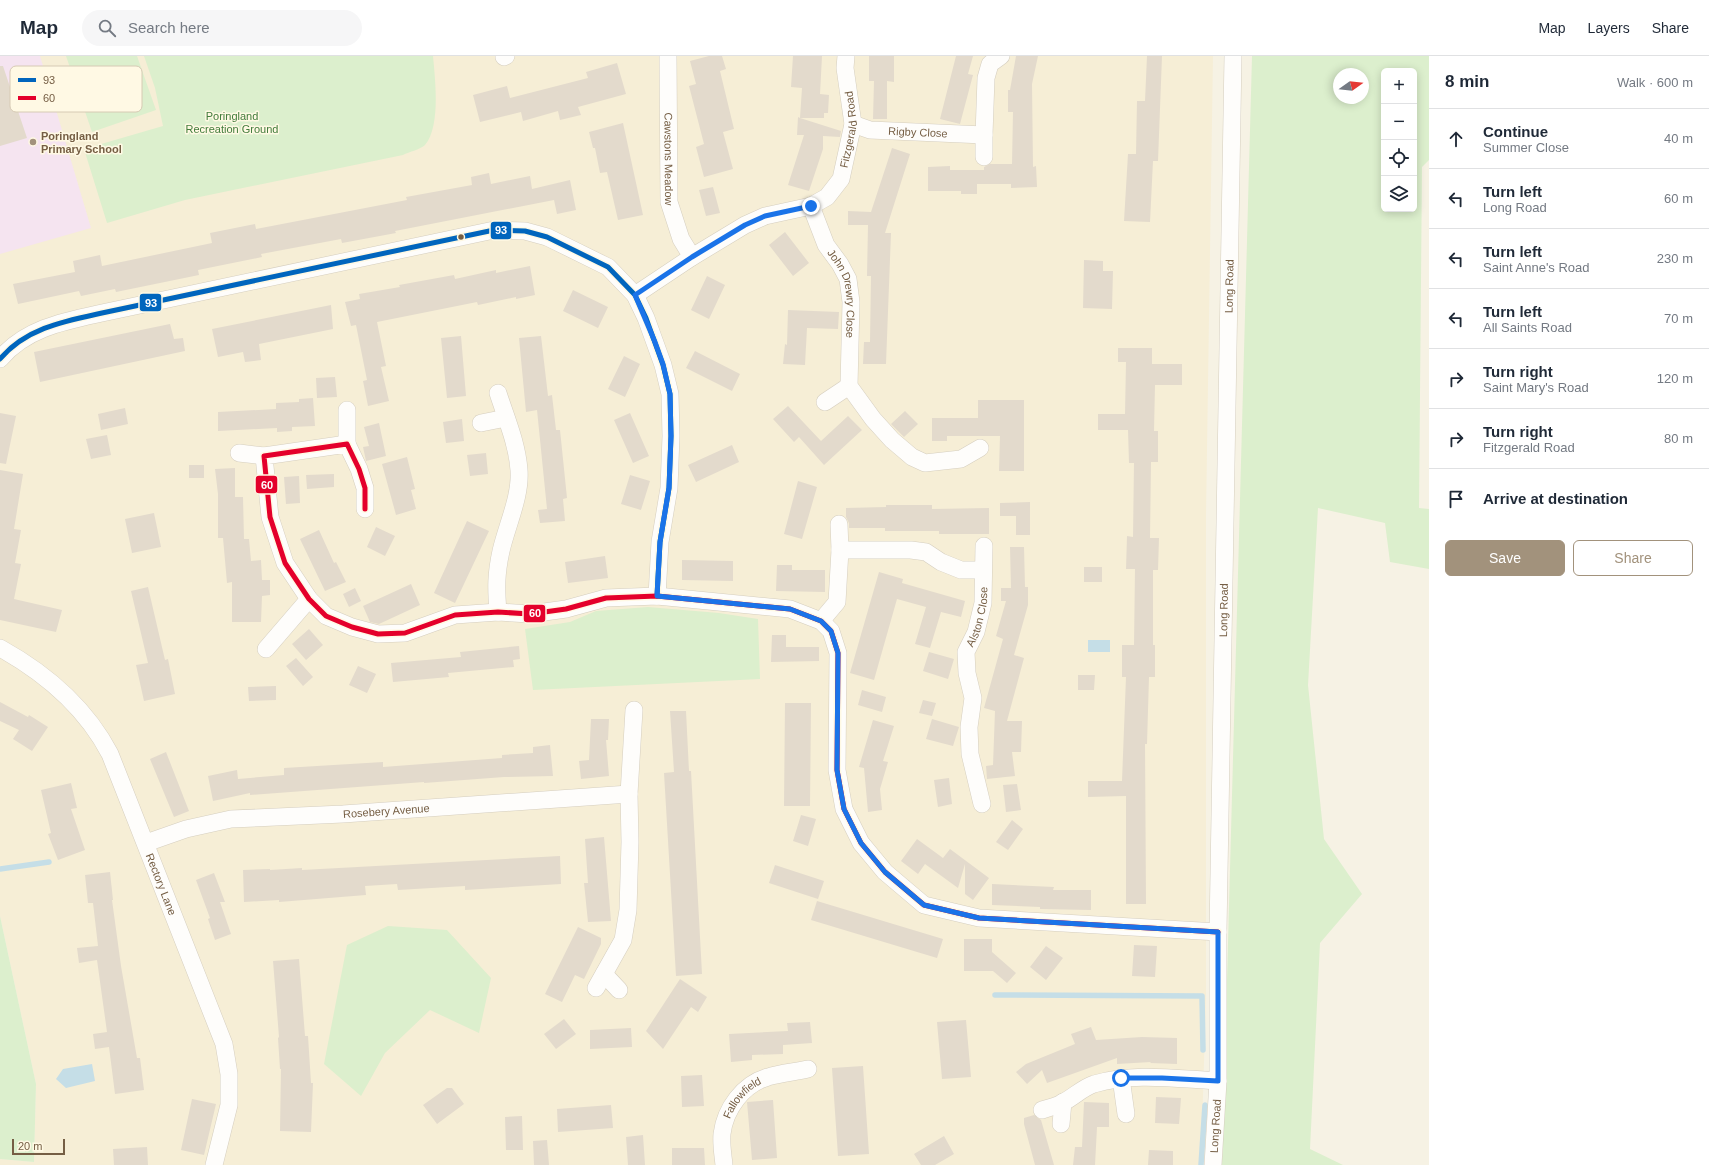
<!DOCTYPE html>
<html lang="en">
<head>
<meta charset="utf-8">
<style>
  body { margin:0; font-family:Arial,sans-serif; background:#f6f6f7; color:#1f2937 }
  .controls { position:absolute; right:12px; top:12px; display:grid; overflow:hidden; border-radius:6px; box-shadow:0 2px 10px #0003 }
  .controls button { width:36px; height:36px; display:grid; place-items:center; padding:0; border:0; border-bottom:1px solid #e0e1e3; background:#fff; color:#1f2937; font:20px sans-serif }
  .compass { position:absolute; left:1333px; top:12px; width:36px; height:36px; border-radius:50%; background:#fff; box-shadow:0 2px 10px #0003; rotate:75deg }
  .scale { position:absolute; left:12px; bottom:10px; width:53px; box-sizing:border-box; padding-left:4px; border:2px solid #755e44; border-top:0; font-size:11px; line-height:14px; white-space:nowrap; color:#755e44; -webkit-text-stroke:3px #fff9e4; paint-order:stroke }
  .stop { position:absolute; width:12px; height:12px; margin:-9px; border:3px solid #1a73e8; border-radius:50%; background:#fff }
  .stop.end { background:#1a73e8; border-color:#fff; box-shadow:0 1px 4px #0008 }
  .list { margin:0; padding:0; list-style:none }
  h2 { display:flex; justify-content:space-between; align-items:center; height:52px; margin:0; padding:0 16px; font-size:17px }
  h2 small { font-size:13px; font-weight:400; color:#747a83 }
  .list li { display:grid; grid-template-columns:26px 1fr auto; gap:12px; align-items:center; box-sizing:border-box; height:60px; padding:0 16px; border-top:1px solid #e0e1e3 }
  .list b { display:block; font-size:15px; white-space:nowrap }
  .list p { margin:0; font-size:13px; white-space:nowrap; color:#747a83 }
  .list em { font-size:13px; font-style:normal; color:#747a83 }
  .actions { display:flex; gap:8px; padding:12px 16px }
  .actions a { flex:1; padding:9px 0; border:1px solid #a2927c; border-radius:6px; text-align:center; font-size:14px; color:#a2927c }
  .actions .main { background:#a2927c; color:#fff }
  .icon { flex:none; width:22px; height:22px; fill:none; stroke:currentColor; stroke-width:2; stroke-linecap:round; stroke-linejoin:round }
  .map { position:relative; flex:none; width:1429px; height:1109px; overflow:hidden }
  header { display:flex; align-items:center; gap:24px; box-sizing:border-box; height:56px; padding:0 20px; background:#fff; border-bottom:1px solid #e0e1e3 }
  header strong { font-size:19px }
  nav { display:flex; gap:22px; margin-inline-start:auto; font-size:14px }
  .search { width:280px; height:36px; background:#f6f6f7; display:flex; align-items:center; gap:10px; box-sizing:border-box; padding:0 14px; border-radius:22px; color:#747a83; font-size:15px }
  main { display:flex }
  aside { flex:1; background:#fff }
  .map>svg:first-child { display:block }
  .residential { fill:#f6eed6 }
  .education { fill:#f5e4f0 }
  .green { fill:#dcefcd; fill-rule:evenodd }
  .water { fill:#c5dee7 }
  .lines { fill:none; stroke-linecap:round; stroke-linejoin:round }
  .stream { stroke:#c5dee7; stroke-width:5.5 }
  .building { fill:#e3dacc }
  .minor-casing { stroke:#d5cebf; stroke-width:18 }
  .minor { stroke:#fefdfb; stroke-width:17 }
  .bus-1-casing { stroke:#fff9e4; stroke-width:8 }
  .bus-2-casing { stroke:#fff9e4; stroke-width:8 }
  .bus-1 { stroke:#0065bd; stroke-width:5 }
  .bus-2 { stroke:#e4002b; stroke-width:5 }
  .route { stroke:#1a73e8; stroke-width:5 }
  .poi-dot { fill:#a2927c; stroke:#fff9e4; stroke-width:1.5 }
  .bus-dot { fill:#755e44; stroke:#fff9e4; stroke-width:1.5 }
  .labels { text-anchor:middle; stroke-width:3; stroke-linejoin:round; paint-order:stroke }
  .park-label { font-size:11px; fill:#427c3b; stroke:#fff9e4 }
  .street-label { font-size:11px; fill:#755e44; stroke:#fff9e4 }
  .poi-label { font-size:11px; font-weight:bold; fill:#755e44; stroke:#fff9e4; text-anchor:start }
  .key { fill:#fff9e4; stroke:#d6cab4; stroke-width:1 }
  .key-label { font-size:11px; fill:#755e44 }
  .line-badge { stroke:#fff9e4; stroke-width:1.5 }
  .badge-label { font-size:11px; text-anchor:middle; font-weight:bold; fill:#fff }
</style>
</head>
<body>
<header>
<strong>Map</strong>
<div class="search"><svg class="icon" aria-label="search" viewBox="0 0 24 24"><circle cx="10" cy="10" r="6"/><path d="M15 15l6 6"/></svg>Search here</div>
<nav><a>Map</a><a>Layers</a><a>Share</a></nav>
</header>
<main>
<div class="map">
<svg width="1429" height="1109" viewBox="0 0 1429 1109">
  <rect width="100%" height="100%" fill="#f6f2e4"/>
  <path class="residential" d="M0,0H1213L1206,459V937L1201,1109H0V1103L34,1106L36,1028L0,860Z"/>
  <path class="education" d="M0,0H40L91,172L0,198Z"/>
  <path class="green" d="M66,0H137L156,54L92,76Z
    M144,0H433C435,22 441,70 425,89C421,93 409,96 403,99L185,144L107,167L84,93L163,70L155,32Z
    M1252,0H1429V104L1422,111L1419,452L1429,453V513L1390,506L1385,467L1318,452L1308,629L1324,783L1362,838L1320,887L1310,1093L1343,1109H1222ZM1384,15H1414V153H1384ZM1339,18H1363V42H1339Z
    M648,551L719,557L758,563L760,623L533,634L525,573L570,566L596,555Z
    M0,860L36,1028L34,1106L0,1103Z
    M388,870L447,874L491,922L479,977L430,954L385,997L361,1040L324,1008L347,889Z"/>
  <path class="water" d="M1088,584H1110V596H1088Z
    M92,1008L95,1025L66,1032L56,1023L63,1013Z"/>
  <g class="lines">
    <path class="stream" d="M0,813L49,806
      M995,939L1202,940L1203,994
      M1201,1109L1205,1049"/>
  </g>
  <path class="building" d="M709,0H722L726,13L720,15L734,73L723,76L733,113L704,121L696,91L704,88L689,30L696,28L690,5Z
    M793,0H822L820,38L829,39L828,57H824V62H800L841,75L840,81L823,80V93L809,135L788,129L804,79H797L798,61L800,62L802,32L791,31Z
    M869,0H894V26L887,25V63H873L874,25H869Z
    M956,0H973L968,18L973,19L960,68L940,63Z
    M1016,0H1038L1032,28L1033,111L1036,110L1037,131L1011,132V128H977V138H961V135H928V111L950,110V114H984V111L990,108H1012L1013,56H1008V34H1010Z
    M1147,0H1162L1158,105H1153L1150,166L1124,165L1128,98H1136L1137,45H1145Z
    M617,7L626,38L578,51L581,59L560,64L558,55L523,65L521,56L480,66L473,39L507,30L510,42L588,22L586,16Z
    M0,10H3L27,82L0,90Z
    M623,67L643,159L618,164L607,116L600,117L595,92H593L589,76Z
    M892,92L910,98L885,177H891L886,308H863L864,286H870L871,220H867L868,169H848V155L871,156Z
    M489,117L491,128L530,120L532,133L570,124L576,154L557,158L554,144L395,175L396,177L342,187L341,183L261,198L262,201L198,214L199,219L116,236L115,233L81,240L79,235L18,248L13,228L75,216L73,205L100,199L102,210L212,187L210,177L255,168L256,173L407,144L406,141L472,129L471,121Z
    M713,131L720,157L706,160L699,134Z
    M785,176L809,207L793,220L769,189Z
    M1084,204L1103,205V215H1113L1112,253L1083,252Z
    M530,210L535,239L516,243V241L478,249L477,246L377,266L386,310L381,311L389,345L368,350L363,325L367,324L356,269L351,270L345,246L360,243L359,238L400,231L399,229L454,219L455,223L496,214V217Z
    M707,220L725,229L709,263L691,254Z
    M573,234L608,251L598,272L563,255Z
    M331,249L333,273L259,288L261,304L245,306L243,296L218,301L212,273Z
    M788,254L839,256L838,273L807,272L805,309L783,308L785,288L787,289Z
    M170,268L174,283L183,282L185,295L40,326L34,296Z
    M461,280L466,340L447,342L441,282Z
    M541,280L548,340L552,339L556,374H560L567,442L563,443L565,465L540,467L538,454L547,453L537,354L526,356L519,282Z
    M1118,292H1152V308H1182V329H1155L1154,375H1158V406H1151L1150,482H1159L1158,514H1153V589H1155V621H1149L1147,688H1145L1146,848H1126V740L1088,741V725H1122L1126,621H1122V589H1134L1135,513H1126L1127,480L1133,481L1134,407H1129L1128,374H1098V358H1125L1126,306H1118Z
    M695,295L740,318L732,335L686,312Z
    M624,300L640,308L625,341L608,333Z
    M335,321L337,341L317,342L316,322Z
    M313,342L315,370L292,371V375L277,376V372L218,375V356L276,353V347L299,346V343Z
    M978,344H1024V415H999L1000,380H947V385H932V362H978Z
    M788,350L821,385L848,360L862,374L824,409L799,381L794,386L773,363Z
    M125,352L128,368L101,374L98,358Z
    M905,355L918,368L904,381L891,368Z
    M0,357L16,360L6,408L0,407Z
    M630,357L649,400L633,407L614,364Z
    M462,363L464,385L446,387L443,366Z
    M379,367L386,400L366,405L363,391L369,390L364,371Z
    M107,379L111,399L91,403L86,383Z
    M732,389L739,406L696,426L688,409Z
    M486,397L488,418L470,420L467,399Z
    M407,401L415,433L411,434L416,453L396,459L382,408Z
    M189,409H204V422H189Z
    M235,412V441H243L244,483H249L251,505L261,504L262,524H270V539L262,540L261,566H232V526L227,527L223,482H218V438L215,413Z
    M0,414L23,418L14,473L21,474L15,507L21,508L14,543L62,554L56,576L0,564Z
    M334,418V431L307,433L306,419Z
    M630,419L650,425L641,454L621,448Z
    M299,420L300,447L286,448L284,421Z
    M798,425L817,431L802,483L784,478Z
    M1030,446V479H1016V460H1000V447Z
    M886,449H932V453L989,452V478H939V475H885V472H849V467L846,461V452L886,451Z
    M154,457L161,491L132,497L125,463Z
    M467,465L489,475L455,547L434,537Z
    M376,471L395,480L385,500L367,491Z
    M319,474L334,507L336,506L346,526L325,535L300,483Z
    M1010,491H1024L1025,531H1028V549L1014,599L1024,602L1007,665H1022L1021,696H1012L1015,720L987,723L986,710L993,709L995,655L984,652L1003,583L996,580L1006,545H1001V532H1011Z
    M605,500L608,522L568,527L565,506Z
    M682,504L733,505V525L682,524Z
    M777,509H792V514H825V536L776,535Z
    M1084,511H1102V526H1084Z
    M879,516L903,523L902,527L965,545L961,561L941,556L930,592L915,588L926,551L897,543L874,624L850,617Z
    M411,528L420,549L379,568L370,566L363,550Z
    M148,531L165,604L168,603L175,638L144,645L136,609L148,607L131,535Z
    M355,532L361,545L349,551L343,538Z
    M309,573L323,589L306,604L292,588Z
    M772,579H786V591H819V605L771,606Z
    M519,590L520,603L513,604L514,611L448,617L449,621L393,626L391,607L461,601L460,596Z
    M929,596L954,603L948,623L923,615Z
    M296,602L313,621L303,630L286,610Z
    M358,610L376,618L367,637L349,629Z
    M1078,619H1095L1094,634H1078Z
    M276,630V644L249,645L248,631Z
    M862,634L886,641L882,656L858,649Z
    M923,644L936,647L932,660L919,657Z
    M0,646L28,661L29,659L48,671L32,695L13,683L19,674L0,665Z
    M785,647H811L810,750H784Z
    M670,655H686L689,715H691L702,918L676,920L664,717L674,716Z
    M591,663H609L608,684H606L609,720L581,723L579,705L589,704Z
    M932,663L959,671L953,690L926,683Z
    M873,664L894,670L883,705L888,706L880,733L882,754L868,756L864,712L859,711Z
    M550,689L553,720L504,721L424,727V726L250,739V737L213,745L208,720L237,714L238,723L284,719V712L383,706V711L502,702V699L533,697V691Z
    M166,696L189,755L174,761L150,703Z
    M949,722L952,748L938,751L934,724Z
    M71,727L77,752L71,753L85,794L58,804L48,778L51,777L41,734Z
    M1017,728L1021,754L1006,756L1003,729Z
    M801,759L816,763L808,790L793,785Z
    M1012,764L1023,773L1008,794L996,786Z
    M604,781L611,865L588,866L584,827H588L585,783Z
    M917,783L943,802L950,793L989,822L973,844L965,838V808L958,832L925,808L918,818L901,805Z
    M560,800L561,828L465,834V830L398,834L397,828L365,830L366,839L279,846V844L244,846L243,814L270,813V814L302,812V814Z
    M775,809L824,825L818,843L769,827Z
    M110,816L113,844H112L121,910L137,1002H140L144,1034L115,1038L109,991L95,993L93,978L107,976L97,904L79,907L77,892L98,890L93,847H88L85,819Z
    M214,817L225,846H220L231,878L215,884L208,863L210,862L196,824Z
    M992,828L1054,831L1053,834H1091V854L1040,853V851L992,849Z
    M817,845L943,883L937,902L811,864Z
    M578,871L601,882V888L584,923L575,919L562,946L545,938Z
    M964,883H992V896L1016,917L1007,927L993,915H964Z
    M1134,889L1157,890L1155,921L1132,920Z
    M1046,890L1063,902L1046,924L1030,911Z
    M299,903L305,980H308L311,1027H313L311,1076L280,1075L281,1013H280L278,982L279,981L273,905Z
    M680,923L707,941L698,956L691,951L663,993L646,975Z
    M564,963L576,978L556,993L544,978Z
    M966,964L971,1021L942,1023L937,966Z
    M810,966L812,987L783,989V998L752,999V1004L731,1006L729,978L788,975L787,967Z
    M1091,971L1096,984L1142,981L1177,982V1008L1150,1007L1151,1006L1117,1008V1002L1047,1027L1042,1014L1027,1028L1016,1016L1026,1008L1075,988L1071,978Z
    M631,972L632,991L590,993V974Z
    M863,1010L869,1098L838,1100L832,1012Z
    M702,1019L704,1050L682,1051L681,1020Z
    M447,1032H452L464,1048L437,1068L423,1049Z
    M1156,1041L1181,1042L1179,1068L1155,1067Z
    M192,1043L216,1048L204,1099L181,1094Z
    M773,1044L777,1102L752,1104L747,1046Z
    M1084,1046L1109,1047V1071H1097L1095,1109H1073L1075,1091H1082Z
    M611,1049L613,1072L558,1076L557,1053Z
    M1034,1059L1041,1064L1054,1109H1035L1024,1068V1062Z
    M522,1060L523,1094H506L505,1061Z
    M643,1079L645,1109H628L626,1081Z
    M944,1080L954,1098L935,1109H921L914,1098Z
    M547,1084L549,1109H534L533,1085Z
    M147,1091L148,1109H114L113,1093Z
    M672,1092H704L705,1109H672Z
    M1149,1094L1173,1095V1109H1148Z"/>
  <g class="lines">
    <defs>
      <g id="minor">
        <path id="s1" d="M668,0L669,146L681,183L692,201"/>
        <path d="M504,1L506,0"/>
        <path id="s2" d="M853,68L870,74L984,79L986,22L990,8L1001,0"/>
        <path d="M984,101V79"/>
        <path id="s3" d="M811,150L826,189L840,208L848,223L851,246L849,330L873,363L892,384L912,401L925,407L961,403L980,392"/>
        <path id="s4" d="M635,239L692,201L745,169L765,160L811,150L827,141L841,123L853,68L845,12L846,0"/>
        <path d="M0,303C26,272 65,265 102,257L494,174L525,175L547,181L608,211L635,239L646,262L663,309L670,338L671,380L669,432L660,486L657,540"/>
        <path d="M498,337C506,362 517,387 519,414C521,440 507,469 501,495C496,518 496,532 498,556"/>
        <path d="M825,346L849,330"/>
        <path d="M481,367L506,362"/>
        <path d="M347,388V354"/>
        <path d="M239,397L264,400"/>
        <path d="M365,453V432L359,413L347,388L264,400L270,461L285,507L309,543L326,560L352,571L378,578L405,577L455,559L498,556L530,558L566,553L606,542L657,540L790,553L821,565L831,575L838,597L837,714L844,753L861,787L885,816L924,849L979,862L1218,876"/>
        <path d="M840,494H911L926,496L941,506L961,514H983"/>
        <path d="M821,565L837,546L840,494L839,468"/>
        <path id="s5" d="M0,592C45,617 86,652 110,698L224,988L229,1018V1049L214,1109"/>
        <path d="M266,593L309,543"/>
        <path id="s6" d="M982,748L970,698L969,671L973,642L967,617L966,596L976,576L983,547L984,490"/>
        <path id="s7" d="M146,787L186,773L231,763L343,758L629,738"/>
        <path d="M604,918L619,934"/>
        <path d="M596,932L623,884L628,854L630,786L629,738L634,654"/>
        <path d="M1121,1022L1126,1058"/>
        <path d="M1042,1054C1049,1052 1056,1050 1062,1047C1074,1041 1082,1032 1094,1028C1134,1016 1177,1023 1218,1025"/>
        <path d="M1061,1068L1063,1046"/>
        <path id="s8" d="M724,1109C723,1099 721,1088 722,1078C725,1053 743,1028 768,1021C781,1017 795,1016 808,1013"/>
        <path id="s9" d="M1213,1109L1218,1025V876L1233,0"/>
      </g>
    </defs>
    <use href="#minor" class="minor-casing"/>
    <use href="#minor" class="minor"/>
    <defs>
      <path id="bus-1" d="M0,303C26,272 65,265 102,257L494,174L525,175L547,181L608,211L635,239L646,262L663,309L670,338L671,380L669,432L660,486L657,540"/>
      <path id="bus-2" d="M365,453V432L359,413L347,388L264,400L270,461L285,507L309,543L326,560L352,571L378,578L405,577L455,559L498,556L530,558L566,553L606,542L657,540L790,553L821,565L831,575L838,597L837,714L844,753L861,787L885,816L924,849L979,862L1218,876"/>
    </defs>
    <use href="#bus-1" class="bus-1-casing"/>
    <use href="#bus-2" class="bus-2-casing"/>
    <use href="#bus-1" class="bus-1"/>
    <use href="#bus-2" class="bus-2"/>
  </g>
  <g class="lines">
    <path class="route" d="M811,150L765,160L745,169L692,201L635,239L655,286L663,308L670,338L671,380L669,432L660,486L657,540L790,553L821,565L831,575L838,597L837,714L844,753L861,787L885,816L924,849L979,862L1218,876V1025L1162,1022H1121"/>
  </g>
  <circle class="poi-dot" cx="33" cy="86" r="4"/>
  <circle class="bus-dot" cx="461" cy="181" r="3.5"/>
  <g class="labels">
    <g class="park-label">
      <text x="232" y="64">Poringland<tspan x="232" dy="13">Recreation Ground</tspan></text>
    </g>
    <g class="street-label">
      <text dy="4" stroke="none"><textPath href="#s4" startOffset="291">Fitzgerald Road</textPath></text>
      <text dy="4" stroke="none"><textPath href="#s2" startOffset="66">Rigby Close</textPath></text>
      <text dy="4" stroke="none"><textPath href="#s1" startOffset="103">Cawstons Meadow</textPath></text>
      <text dy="4" stroke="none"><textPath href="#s9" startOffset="879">Long Road</textPath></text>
      <text dy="4" stroke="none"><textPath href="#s3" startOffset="95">John Drewry Close</textPath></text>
      <text dy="4" stroke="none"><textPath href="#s9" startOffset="555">Long Road</textPath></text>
      <text dy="4" stroke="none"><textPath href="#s6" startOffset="192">Alston Close</textPath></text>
      <text dy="4" stroke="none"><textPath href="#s7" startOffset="244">Rosebery Avenue</textPath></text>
      <text dy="4" stroke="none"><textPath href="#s5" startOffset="295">Rectory Lane</textPath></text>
      <text dy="4" stroke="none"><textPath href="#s8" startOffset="74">Fallowfield</textPath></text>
      <text dy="4" stroke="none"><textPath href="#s9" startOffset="39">Long Road</textPath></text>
    </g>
    <g class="poi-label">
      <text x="41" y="84">Poringland<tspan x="41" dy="13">Primary School</tspan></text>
    </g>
  </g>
  <rect x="10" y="10" width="132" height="46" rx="6" class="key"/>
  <rect x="18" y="22" width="18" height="4" fill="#0065bd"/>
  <rect x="18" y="40" width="18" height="4" fill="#e4002b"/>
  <g class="key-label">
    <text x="43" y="28">93</text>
    <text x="43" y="46">60</text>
  </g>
  <g class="line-badge">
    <rect x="490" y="165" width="22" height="19" rx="4" fill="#0065bd"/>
    <rect x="139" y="237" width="23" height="19" rx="4" fill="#0065bd"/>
    <rect x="255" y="419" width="23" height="19" rx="4" fill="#e4002b"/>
    <rect x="523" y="548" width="23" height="19" rx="4" fill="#e4002b"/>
  </g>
  <g class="badge-label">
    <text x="501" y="178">93</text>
    <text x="151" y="251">93</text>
    <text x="267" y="433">60</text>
    <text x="535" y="561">60</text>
  </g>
</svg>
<div class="controls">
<button>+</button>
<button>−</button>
<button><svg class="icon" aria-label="locate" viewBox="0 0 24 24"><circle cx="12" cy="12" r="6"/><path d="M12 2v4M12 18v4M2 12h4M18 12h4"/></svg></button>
<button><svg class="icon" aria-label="layers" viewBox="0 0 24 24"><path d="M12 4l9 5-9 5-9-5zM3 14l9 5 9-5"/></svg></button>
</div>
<svg class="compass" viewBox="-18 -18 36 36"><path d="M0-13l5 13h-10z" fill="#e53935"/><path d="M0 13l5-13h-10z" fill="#747a83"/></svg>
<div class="scale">20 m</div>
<div class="stop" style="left:1121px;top:1022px"></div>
<div class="stop end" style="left:811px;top:150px"></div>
</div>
<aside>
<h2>8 min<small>Walk · 600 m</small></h2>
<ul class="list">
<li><svg class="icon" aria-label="ahead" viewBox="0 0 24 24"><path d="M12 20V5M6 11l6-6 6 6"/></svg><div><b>Continue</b><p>Summer Close</p></div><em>40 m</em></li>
<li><svg class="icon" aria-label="left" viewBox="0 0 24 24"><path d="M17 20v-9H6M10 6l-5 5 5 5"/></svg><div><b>Turn left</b><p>Long Road</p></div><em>60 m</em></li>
<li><svg class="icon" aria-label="left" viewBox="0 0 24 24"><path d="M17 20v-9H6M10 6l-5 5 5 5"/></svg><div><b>Turn left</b><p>Saint Anne's Road</p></div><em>230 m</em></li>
<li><svg class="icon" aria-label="left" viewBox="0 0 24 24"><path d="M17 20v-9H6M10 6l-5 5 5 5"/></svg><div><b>Turn left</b><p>All Saints Road</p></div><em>70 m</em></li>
<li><svg class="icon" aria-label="right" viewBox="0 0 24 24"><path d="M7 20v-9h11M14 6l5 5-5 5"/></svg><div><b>Turn right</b><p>Saint Mary's Road</p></div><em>120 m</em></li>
<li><svg class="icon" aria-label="right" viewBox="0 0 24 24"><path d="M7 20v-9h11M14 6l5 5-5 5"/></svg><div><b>Turn right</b><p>Fitzgerald Road</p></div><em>80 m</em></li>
<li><svg class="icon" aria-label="arrive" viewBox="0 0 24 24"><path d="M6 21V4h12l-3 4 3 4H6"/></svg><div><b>Arrive at destination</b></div></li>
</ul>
<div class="actions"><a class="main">Save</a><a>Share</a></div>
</aside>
</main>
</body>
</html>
